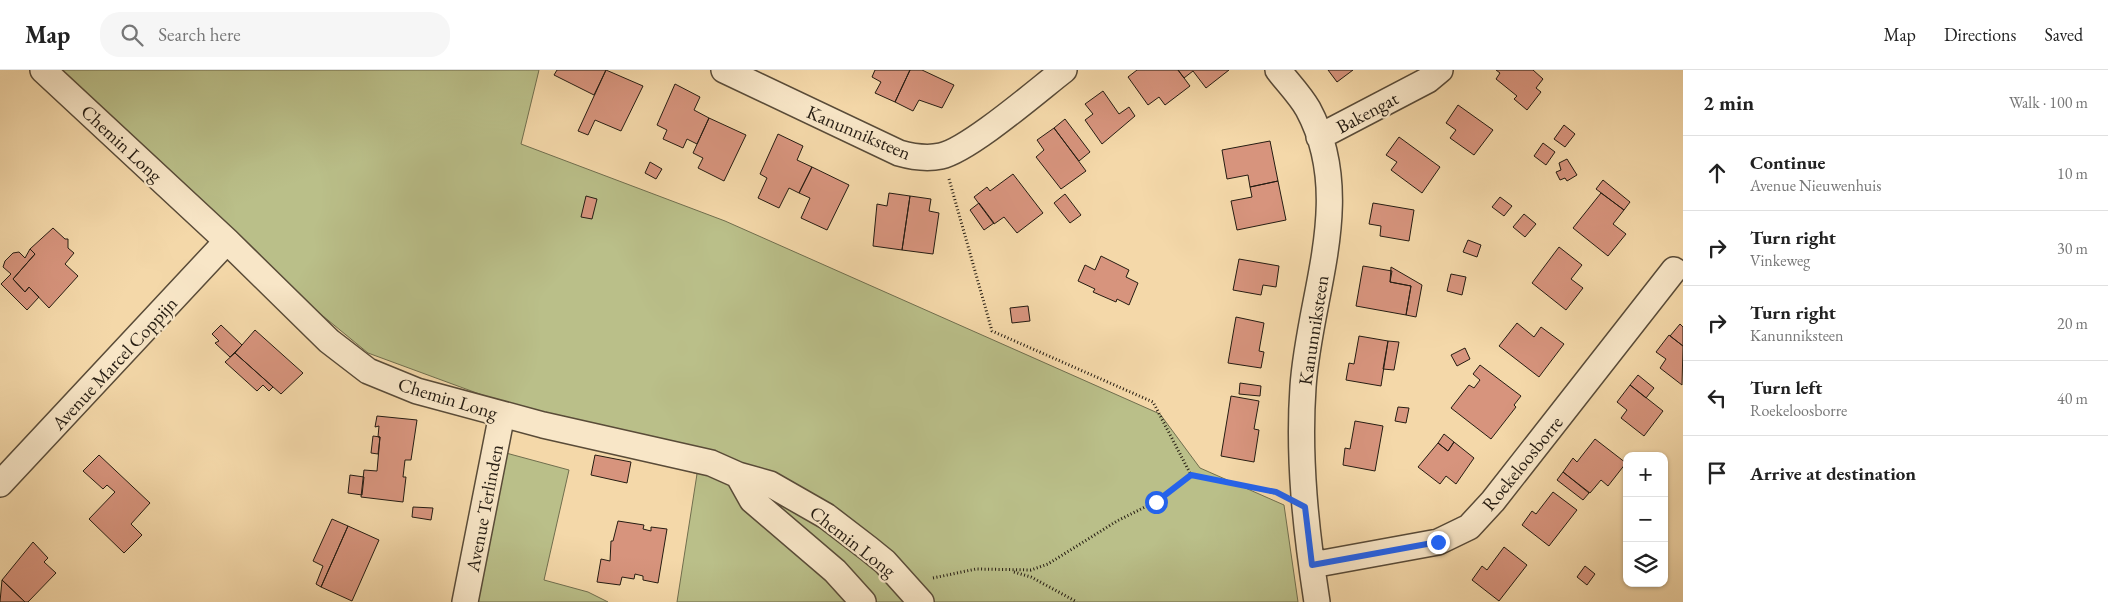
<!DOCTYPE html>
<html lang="en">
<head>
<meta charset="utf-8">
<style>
  body { margin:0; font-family:"EB Garamond",serif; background:#f6f6f6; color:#222 }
  .controls { position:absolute; right:15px; bottom:15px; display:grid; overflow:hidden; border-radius:10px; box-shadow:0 1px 4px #0004 }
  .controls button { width:45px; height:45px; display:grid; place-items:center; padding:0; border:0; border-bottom:1px solid #e0e0e0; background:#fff; color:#222; font:25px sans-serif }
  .stop { position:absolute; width:15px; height:15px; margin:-11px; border:4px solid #2563eb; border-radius:50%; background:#fff }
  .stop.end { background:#2563eb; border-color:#fff; box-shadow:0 1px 5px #0008 }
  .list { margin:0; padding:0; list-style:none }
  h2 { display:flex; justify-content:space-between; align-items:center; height:65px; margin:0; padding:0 20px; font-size:21px }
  h2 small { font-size:16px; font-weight:400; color:#767676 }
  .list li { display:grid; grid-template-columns:32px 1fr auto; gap:15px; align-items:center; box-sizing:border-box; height:75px; padding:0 20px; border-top:1px solid #e0e0e0 }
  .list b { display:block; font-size:19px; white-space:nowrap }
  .list p { margin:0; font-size:16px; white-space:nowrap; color:#767676 }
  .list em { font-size:16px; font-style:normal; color:#767676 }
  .icon { flex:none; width:28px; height:28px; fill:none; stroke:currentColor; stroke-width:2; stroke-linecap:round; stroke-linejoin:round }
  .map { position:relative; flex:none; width:1683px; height:532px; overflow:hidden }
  header { display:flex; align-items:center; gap:30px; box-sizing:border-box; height:70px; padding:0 25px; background:#fff; border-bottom:1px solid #e0e0e0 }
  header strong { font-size:24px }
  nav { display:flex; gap:28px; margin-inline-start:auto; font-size:18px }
  .search { width:350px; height:45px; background:#f6f6f6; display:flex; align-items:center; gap:12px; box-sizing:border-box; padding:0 18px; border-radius:20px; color:#767676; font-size:19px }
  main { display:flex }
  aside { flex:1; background:#fff }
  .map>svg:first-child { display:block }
  .green { fill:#babf89; stroke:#706e4e }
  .building { fill:#d7947d; stroke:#251c12 }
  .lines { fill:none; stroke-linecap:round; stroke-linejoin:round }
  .minor-casing { stroke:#594b38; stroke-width:28 }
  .path { stroke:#251c12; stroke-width:3; stroke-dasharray:1 2.5; stroke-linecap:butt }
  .minor { stroke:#f8e6c7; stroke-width:25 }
  .route { stroke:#2563eb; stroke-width:6 }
  .labels { text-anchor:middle; stroke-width:4.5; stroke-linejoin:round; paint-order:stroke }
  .street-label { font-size:19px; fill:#251c12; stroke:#f8e6c7 }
</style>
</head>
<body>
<header>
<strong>Map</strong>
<div class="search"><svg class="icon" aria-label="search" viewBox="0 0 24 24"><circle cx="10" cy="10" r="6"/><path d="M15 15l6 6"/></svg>Search here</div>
<nav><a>Map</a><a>Directions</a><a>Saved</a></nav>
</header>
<main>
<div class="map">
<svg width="1683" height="532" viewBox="0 0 1683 532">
  <rect width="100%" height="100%" fill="#f4d8a9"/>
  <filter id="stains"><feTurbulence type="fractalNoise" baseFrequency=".004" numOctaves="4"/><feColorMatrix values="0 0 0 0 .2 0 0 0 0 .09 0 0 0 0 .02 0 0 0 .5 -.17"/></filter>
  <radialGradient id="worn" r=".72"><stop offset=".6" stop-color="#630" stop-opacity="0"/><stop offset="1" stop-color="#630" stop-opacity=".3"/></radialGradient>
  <path class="green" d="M56,0H539L521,74L725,151L1160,344L1200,398L1284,435L1298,532H677L697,404L368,283L301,228Z
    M506,383L569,400L544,510L588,522L608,532H474Z"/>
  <path class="building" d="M557,0H606L594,25L554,5Z
    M606,0L643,16L621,61L595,50L588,65L578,61Z
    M875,0H910L895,32L875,23L881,12L872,7Z
    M910,0H922L954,15L942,38L919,30L913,41L895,32Z
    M1137,0H1178L1190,16L1165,35L1159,27L1148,35L1128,7Z
    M1178,0H1229L1206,18L1193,1L1184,8Z
    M1328,0H1353L1337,12Z
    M1496,0H1533L1543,9L1536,18L1541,22L1527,40L1514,29L1517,26L1496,9L1500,3Z
    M675,14L700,27L694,40L709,48L697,74L687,69L683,78L663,69L667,60L657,55Z
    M1103,21L1119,44L1129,37L1135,46L1102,74L1085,50L1093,44L1085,34Z
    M1458,35L1493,60L1474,85L1450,68L1456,60L1446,53Z
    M709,48L746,65L724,111L698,98L703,88L693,83Z
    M1065,49L1090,82L1079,91L1054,58Z
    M1564,55L1575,64L1565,77L1554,69Z
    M1054,58L1086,101L1061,119L1036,87L1044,80L1037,70Z
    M778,64L803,76L797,90L812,97L799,123L789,118L779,138L758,128L767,108L760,104Z
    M1399,67L1440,97L1422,123L1391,100L1397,92L1386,85Z
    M1270,71L1278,111L1250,117L1248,105L1227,109L1222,80Z
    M1543,73L1555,82L1546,95L1534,86Z
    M1567,89L1577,105L1567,111L1565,108L1560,110L1556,102L1561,100L1559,93Z
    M650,92L662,99L656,109L645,103Z
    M812,97L849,115L827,160L801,148L810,128L799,123Z
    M1013,104L1043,143L1017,163L1004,147L994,154L974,127L987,117L990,121Z
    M1603,110L1630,132L1624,140L1596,119Z
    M1278,111L1286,150L1237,160L1231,131L1252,127L1250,117Z
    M889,123L910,126L902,180L873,176L877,134L887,136Z
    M1601,123L1624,140L1613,154L1626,164L1608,186L1573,158Z
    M1065,124L1081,145L1070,153L1054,133Z
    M586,126L597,129L592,149L581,147Z
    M910,126L931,129L929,141L939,143L933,184L902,180Z
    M1500,127L1512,136L1504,146L1492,137Z
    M979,133L994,153L984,160L970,140Z
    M1373,133L1414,140L1409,171L1380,166L1381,156L1369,154Z
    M1524,144L1536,154L1525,167L1513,157Z
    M53,158L65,169H68V178L74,183L65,194L78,206L49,238L29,217L25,222L13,209L35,184L30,179Z
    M1468,170L1481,175L1477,187L1463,182Z
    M1559,177L1582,195L1571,209L1583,218L1566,240L1532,213Z
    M30,179L35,184L13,209L25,222L29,217L39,227L27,240L1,214L11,204L3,197L5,191L13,183L19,182L25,188Z
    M1101,186L1129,200L1126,207L1138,213L1129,235L1117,229L1116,232L1093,222L1095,219L1078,211L1085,195L1095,200Z
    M1239,189L1279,196L1276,217L1263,215L1261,225L1233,220Z
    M1363,196L1392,201L1390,212L1411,216L1406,245L1356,236Z
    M1391,197L1422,215L1416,247L1406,245L1411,216L1390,212Z
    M1451,204L1466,207L1462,225L1447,221Z
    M1028,236L1030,251L1012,253L1010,238Z
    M1236,247L1264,253L1259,281L1264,282L1261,298L1228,293Z
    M1517,253L1534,267L1541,257L1564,274L1539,307L1499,276Z
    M1680,254L1683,257V276L1670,266Z
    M221,255L242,275L230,287L215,273L219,271L212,264Z
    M255,260L303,303L281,324L235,283Z
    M1669,265L1683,276L1682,315L1660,298L1666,289L1656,282Z
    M1359,266L1388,271L1381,316L1346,310L1349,293L1354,294Z
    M1388,271L1399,272L1394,300L1383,299Z
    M1465,278L1470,289L1457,296L1451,285Z
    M235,283L273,317L269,321L263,315L257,321L225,292Z
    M1480,295L1521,326L1514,335L1516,337L1491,369L1451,338L1469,315L1474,318L1480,310L1473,304Z
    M1638,305L1654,318L1646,328L1630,315Z
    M1240,313L1261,316L1260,326L1239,324Z
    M1630,315L1663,341L1644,366L1621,348L1627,340L1617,332Z
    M1231,326L1259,331L1254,359L1259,360L1254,392L1221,386Z
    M1398,337L1409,338L1406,353L1395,351Z
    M377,346L417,350L411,390H405L403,407H406L403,432L361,427L364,400L377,401L380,367H378L379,356L375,357Z
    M1355,351L1383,356L1375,401L1343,395L1345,378L1350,379Z
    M1444,364L1454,372L1448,381L1438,373Z
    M373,366L380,367L378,384L371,383Z
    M1595,369L1626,393L1608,416L1601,410L1590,423L1563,402L1573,388L1577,392Z
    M1454,372L1474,388L1456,414L1446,406L1440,414L1418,397L1438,373L1448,381Z
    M99,385L150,433L131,454L142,465L124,483L89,449L115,422L107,415L103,419L83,401Z
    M595,385L631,392L627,413L591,405Z
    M1563,402L1589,423L1583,430L1557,410Z
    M350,405L364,407L362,425L348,423Z
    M1553,422L1577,440L1549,476L1522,455L1532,441L1536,444Z
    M413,437L433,438L431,450L412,447Z
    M332,449L348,456L321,517L316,514L323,496L313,491Z
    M618,451L644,455L643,459L651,461V457L667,459L658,513L643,510V506L635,504L634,509L622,507L620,515L597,512L601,489L610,491L611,471H613Z
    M348,456L379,470L352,531L321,517Z
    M33,472L48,488L44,492L56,503L28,532H25L2,510Z
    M1504,477L1527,495L1499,531L1472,510L1482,496L1487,500Z
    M1585,496L1595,504L1587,515L1577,507Z
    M2,510L25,532H0Z"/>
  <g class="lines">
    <defs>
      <path id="minor" d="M43,0L227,171L329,271L368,301L417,321L543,355L711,393L738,405L770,414L826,446L869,479L885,492L921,532
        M724,0L899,83C913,87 927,89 941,86C969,80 1038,20 1064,0
        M1278,0C1288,13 1300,25 1308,39C1356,128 1309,225 1303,317C1298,389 1306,461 1317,532
        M1319,67L1428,10L1440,0
        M738,405L752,430L835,501L863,532
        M0,414L227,171
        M1312,495L1438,472L1469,457L1493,431L1674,200
        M465,532L502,344"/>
    </defs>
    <use href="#minor" class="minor-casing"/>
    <path class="path" d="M949,109L992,261L1153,332L1191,405
      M1191,405L1280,424
      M1014,502L1031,507L1077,532
      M933,508L976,499L1031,500L1048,494L1117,451L1155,432L1191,405"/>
    <use href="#minor" class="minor"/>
  </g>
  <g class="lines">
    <path class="route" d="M1156,432L1191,405L1276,422L1305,437L1312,495L1438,472"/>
  </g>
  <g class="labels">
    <g class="street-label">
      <text transform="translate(1367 42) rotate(-28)" y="7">Bakengat</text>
      <text transform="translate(859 62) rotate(23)" y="7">Kanunniksteen</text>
      <text transform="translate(122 73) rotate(43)" y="7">Chemin Long</text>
      <text transform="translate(1313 260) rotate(-81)" y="7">Kanunniksteen</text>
      <text transform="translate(114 293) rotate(-47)" y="7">Avenue Marcel Coppijn</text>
      <text transform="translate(448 328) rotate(17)" y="7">Chemin Long</text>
      <text transform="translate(1522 393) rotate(-51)" y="7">Roekeloosborre</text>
      <text transform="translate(484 438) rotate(-79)" y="7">Avenue Terlinden</text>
      <text transform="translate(853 471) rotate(38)" y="7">Chemin Long</text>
    </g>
  </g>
  <rect width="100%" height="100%" filter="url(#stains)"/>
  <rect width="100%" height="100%" fill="url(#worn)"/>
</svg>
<div class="controls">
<button>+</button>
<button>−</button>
<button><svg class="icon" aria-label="layers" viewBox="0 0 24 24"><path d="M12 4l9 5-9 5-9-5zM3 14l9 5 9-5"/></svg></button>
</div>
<div class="stop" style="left:1156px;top:432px"></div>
<div class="stop end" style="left:1438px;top:472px"></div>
</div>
<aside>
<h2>2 min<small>Walk · 100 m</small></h2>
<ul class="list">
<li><svg class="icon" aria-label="ahead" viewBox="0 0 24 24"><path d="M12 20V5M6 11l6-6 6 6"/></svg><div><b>Continue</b><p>Avenue Nieuwenhuis</p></div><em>10 m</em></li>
<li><svg class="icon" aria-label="right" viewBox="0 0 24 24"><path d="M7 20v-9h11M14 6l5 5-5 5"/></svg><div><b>Turn right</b><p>Vinkeweg</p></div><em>30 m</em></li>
<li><svg class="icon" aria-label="right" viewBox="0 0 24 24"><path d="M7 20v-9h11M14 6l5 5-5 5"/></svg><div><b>Turn right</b><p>Kanunniksteen</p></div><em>20 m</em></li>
<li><svg class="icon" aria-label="left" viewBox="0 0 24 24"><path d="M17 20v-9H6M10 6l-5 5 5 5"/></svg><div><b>Turn left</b><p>Roekeloosborre</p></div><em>40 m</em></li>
<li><svg class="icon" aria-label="arrive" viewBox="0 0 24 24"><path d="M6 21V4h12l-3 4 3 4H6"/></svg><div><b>Arrive at destination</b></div></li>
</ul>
</aside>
</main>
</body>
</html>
